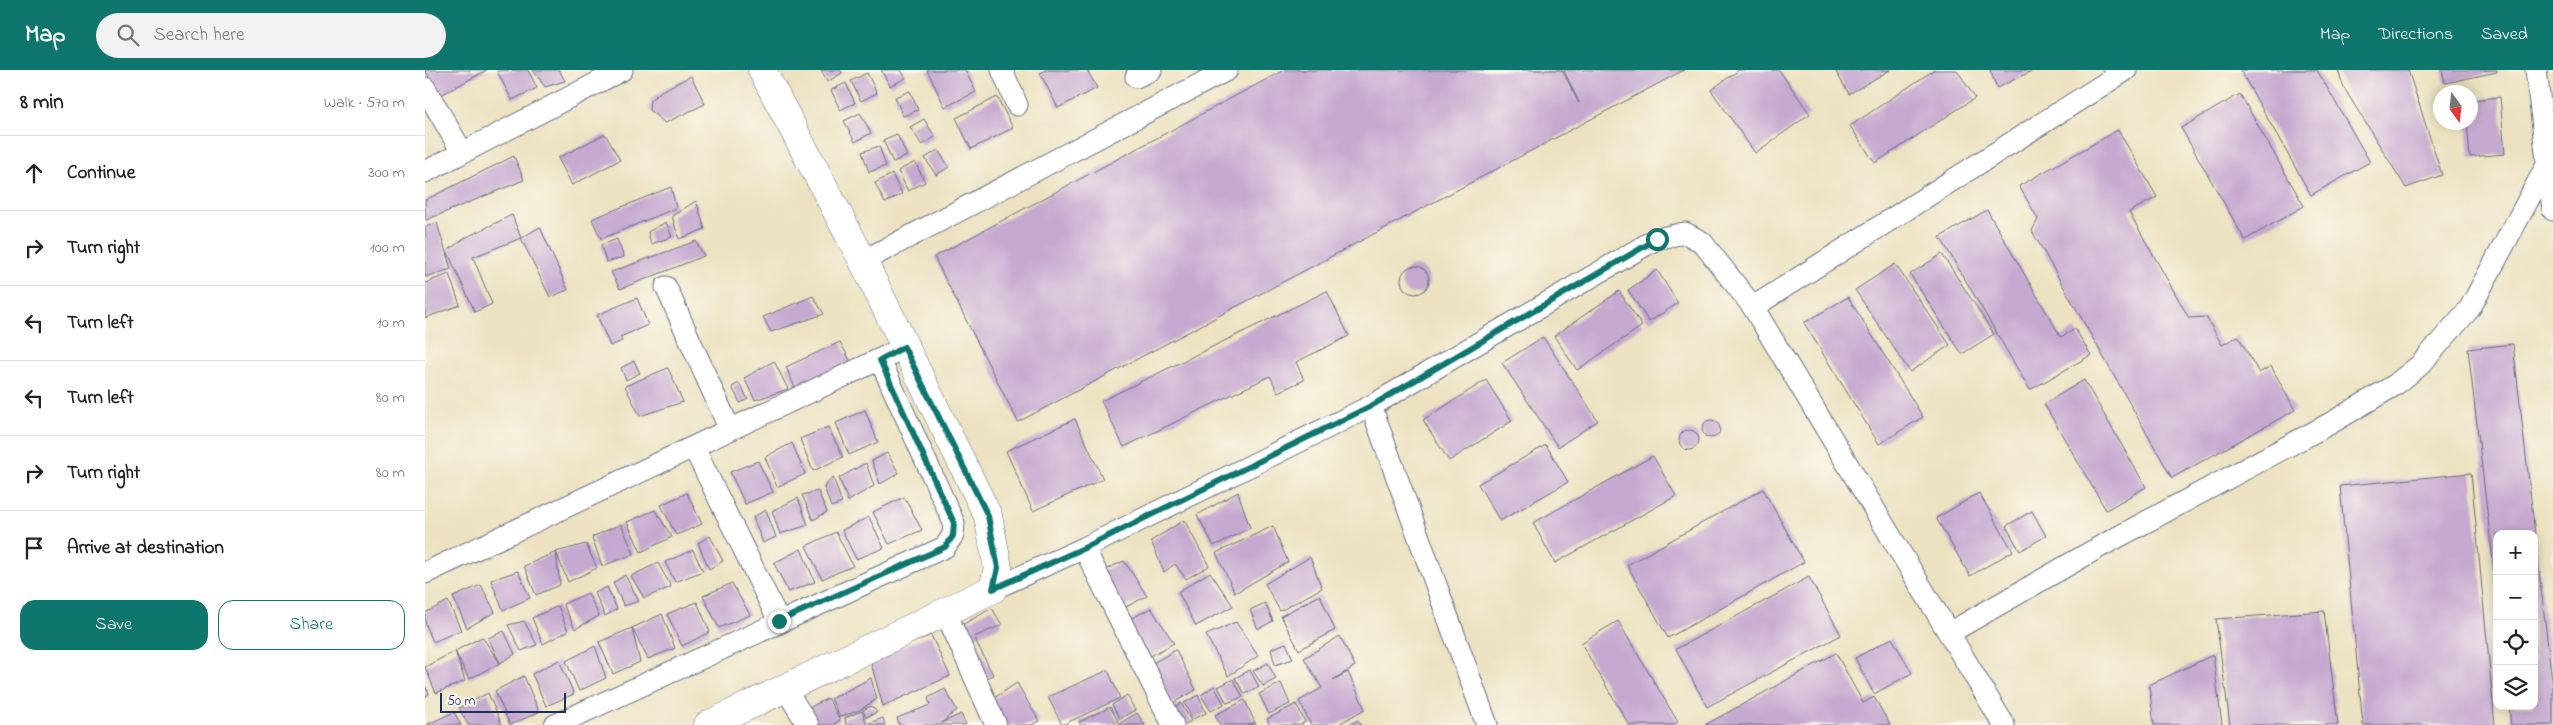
<!DOCTYPE html>
<html lang="en">
<head>
<meta charset="utf-8">
<style>
  body { margin:0; font-family:"Indie Flower",sans-serif; background:#f2f2f2; color:#222 }
  .controls { position:absolute; right:15px; bottom:15px; display:grid; overflow:hidden; border-radius:10px; box-shadow:0 2px 12px #0003 }
  .controls button { width:45px; height:45px; display:grid; place-items:center; padding:0; border:0; border-bottom:1px solid #e0e0e0; background:#fff; color:#222; font:25px sans-serif }
  .compass { position:absolute; left:2008px; top:15px; width:45px; height:45px; border-radius:50%; background:#fff; box-shadow:0 2px 12px #0003; rotate:165deg }
  .scale { position:absolute; left:15px; bottom:12px; width:126px; box-sizing:border-box; padding-left:5px; border:2px solid #1b2f5e; border-top:0; font-size:14px; line-height:18px; white-space:nowrap; color:#1b2f5e; -webkit-text-stroke:4px #fbf7ec; paint-order:stroke }
  .stop { position:absolute; width:15px; height:15px; margin:-11px; border:4px solid #0f766e; border-radius:50%; background:#fff }
  .stop.end { background:#0f766e; border-color:#fff; box-shadow:0 1px 5px #0008 }
  .list { margin:0; padding:0; list-style:none }
  h2 { display:flex; justify-content:space-between; align-items:center; height:65px; margin:0; padding:0 20px; font-size:21px }
  h2 small { font-size:16px; font-weight:400; color:#767676 }
  .list li { display:grid; grid-template-columns:32px 1fr auto; gap:15px; align-items:center; box-sizing:border-box; height:75px; padding:0 20px; border-top:1px solid #e0e0e0 }
  .list b { display:block; font-size:19px; white-space:nowrap }
  .list em { font-size:16px; font-style:normal; color:#767676 }
  .actions { display:flex; gap:10px; padding:15px 20px }
  .actions a { flex:1; padding:11px 0; border:1px solid #0f766e; border-radius:15px; text-align:center; font-size:18px; color:#0f766e }
  .actions .main { background:#0f766e; color:#fff }
  .icon { flex:none; width:28px; height:28px; fill:none; stroke:currentColor; stroke-width:2; stroke-linecap:round; stroke-linejoin:round }
  .map { position:relative; flex:none; width:2128px; height:655px; overflow:hidden }
  header { display:flex; align-items:center; gap:30px; box-sizing:border-box; height:70px; padding:0 25px; background:#0f766e; color:#fff }
  header strong { font-size:24px }
  nav { display:flex; gap:28px; margin-inline-start:auto; font-size:18px }
  .search { width:350px; height:45px; background:#f2f2f2; display:flex; align-items:center; gap:12px; box-sizing:border-box; padding:0 18px; border-radius:28px; color:#767676; font-size:19px }
  main { display:flex }
  aside { flex:1; background:#fff }
  .map>svg:first-child { display:block }
  .building { fill:#c6a9d0 }
  .lines { fill:none; stroke-linecap:round; stroke-linejoin:round }
  .minor-casing { stroke:#646e81; stroke-width:23 }
  .major-casing { stroke:#646e81; stroke-width:29 }
  .minor { stroke:#fff; stroke-width:21 }
  .major { stroke:#fff; stroke-width:28 }
  .route { stroke:#0f766e; stroke-width:6 }
</style>
</head>
<body>
<header>
<strong>Map</strong>
<div class="search"><svg class="icon" aria-label="search" viewBox="0 0 24 24"><circle cx="10" cy="10" r="6"/><path d="M15 15l6 6"/></svg>Search here</div>
<nav><a>Map</a><a>Directions</a><a>Saved</a></nav>
</header>
<main>
<aside>
<h2>8 min<small>Walk · 570 m</small></h2>
<ul class="list">
<li><svg class="icon" aria-label="ahead" viewBox="0 0 24 24"><path d="M12 20V5M6 11l6-6 6 6"/></svg><div><b>Continue</b></div><em>300 m</em></li>
<li><svg class="icon" aria-label="right" viewBox="0 0 24 24"><path d="M7 20v-9h11M14 6l5 5-5 5"/></svg><div><b>Turn right</b></div><em>100 m</em></li>
<li><svg class="icon" aria-label="left" viewBox="0 0 24 24"><path d="M17 20v-9H6M10 6l-5 5 5 5"/></svg><div><b>Turn left</b></div><em>10 m</em></li>
<li><svg class="icon" aria-label="left" viewBox="0 0 24 24"><path d="M17 20v-9H6M10 6l-5 5 5 5"/></svg><div><b>Turn left</b></div><em>80 m</em></li>
<li><svg class="icon" aria-label="right" viewBox="0 0 24 24"><path d="M7 20v-9h11M14 6l5 5-5 5"/></svg><div><b>Turn right</b></div><em>80 m</em></li>
<li><svg class="icon" aria-label="arrive" viewBox="0 0 24 24"><path d="M6 21V4h12l-3 4 3 4H6"/></svg><div><b>Arrive at destination</b></div></li>
</ul>
<div class="actions"><a class="main">Save</a><a>Share</a></div>
</aside>
<div class="map">
<svg width="2128" height="655" viewBox="0 0 2128 655">
  <rect width="100%" height="100%" fill="#fbf7ec"/>
  <filter id="ink" filterUnits="userSpaceOnUse"><feTurbulence type="fractalNoise" baseFrequency=".02" numOctaves="2"/><feDisplacementMap in="SourceGraphic" scale="10" xChannelSelector="R" yChannelSelector="G"/><feConvolveMatrix kernelMatrix="1 2 1 2 8 2 1 2 1" color-interpolation-filters="sRGB"/></filter>
  <filter id="wash" filterUnits="userSpaceOnUse"><feTurbulence type="fractalNoise" baseFrequency=".0096" numOctaves="4" result="noise"/><feDisplacementMap in="SourceGraphic" scale="20" xChannelSelector="R" yChannelSelector="G"/><feGaussianBlur stdDeviation="1.12" result="paint"/><feColorMatrix in="noise" values="0 0 0 0 0 0 0 0 0 0 0 0 0 0 0 0 0 1.4 0 .05"/><feComposite in="paint" operator="in"/></filter>
  <g filter="url(#wash)">
    <rect width="100%" height="100%" fill="#ece2c1"/>
    <g id="blocks">
      <path class="building" d="M0,0H62L14,26Z
        M103,0L112,18L87,30L72,1Z
        M108,0H134L140,11L120,17Z
        M396,0H415L417,3L402,12Z
        M456,0H476L481,8L465,16Z
        M502,0H540L551,22L520,37Z
        M621,0H662L672,18L633,38L615,3Z
        M859,0H1137L1154,33L1139,0H1259L593,352L509,187Z
        M1314,0H1354L1385,44L1330,83L1286,20Z
        M1410,0H1465L1424,24Z
        M1509,0H1532L1550,28L1450,93L1425,56Z
        M1565,0H1609L1572,18Z
        M1815,0H1892L1945,92L1886,125Z
        M1913,0H1983L2017,105L1981,118L1919,18Z
        M2017,0H2072V2L2020,13Z
        M442,3L452,23L436,31L426,11Z
        M266,6L280,34L240,53L224,40L225,30L238,20Z
        M421,13L430,33L415,40L406,20Z
        M485,21L493,40L478,46L470,27Z
        M1815,24L1879,136L1820,170L1756,58Z
        M572,27L588,58L546,79L531,48Z
        M2075,27L2080,84L2045,87L2042,52H2046V30Z
        M435,43L446,63L430,72L419,51Z
        M499,49L510,67L497,75L485,57Z
        M1693,60L1732,127L1704,142L1764,248L1781,247L1797,275L1813,266L1834,303L1846,296L1870,340L1747,408L1607,161L1613,149L1594,116Z
        M180,64L195,90L147,115L133,88Z
        M472,64L482,86L468,92L458,70Z
        M454,76L461,96L444,102L437,82Z
        M513,80L524,97L511,105L500,88Z
        M89,86L99,110L1,150L0,130Z
        M490,92L500,112L483,121L473,101Z
        M467,104L477,124L460,133L450,113Z
        M246,117L251,138L176,169L167,149Z
        M271,131L280,159L254,169L247,146Z
        M1562,140L1636,267L1650,259L1666,285L1605,320L1515,167Z
        M87,145L96,168L48,187L67,234L50,242L22,181L40,168Z
        M241,152L247,167L226,174L223,162Z
        M12,153L26,199L0,207V157Z
        M115,157L143,220L125,227L96,168Z
        M192,169L199,187L181,192L176,175Z
        M271,171L279,186L195,219L186,202Z
        M1517,184L1569,264L1537,284L1485,204Z
        M1470,194L1525,275L1485,302L1430,220Z
        M976 210a14 14 0 1 1 28 0a14 14 0 1 1-28 0Z
        M1232,200L1253,233L1224,252L1203,220Z
        M24,204L35,235L0,248V213Z
        M902,221L924,266L871,292L879,310L853,322L845,306L699,377L676,331Z
        M1194,221L1217,256L1152,300L1129,266Z
        M388,226L399,244L346,262L338,247Z
        M1423,227L1498,347L1454,374L1379,253Z
        M212,228L223,255L195,267L197,271L185,276L172,245Z
        M1118,267L1173,351L1133,377L1077,293Z
        M415,272L427,294L371,320L361,297Z
        M2088,274L2110,464H2072L2071,517L2043,279Z
        M209,291L215,303L201,310L196,298Z
        M349,291L363,319L330,330L319,308Z
        M243,298L258,332L215,346L200,316Z
        M1061,310L1087,351L1024,391L998,350Z
        M1659,310L1721,417L1681,440L1619,334Z
        M314,313L323,329L315,333L307,317Z
        M440,340L453,372L424,385L411,353Z
        M650,349L678,409L608,441L581,381Z
        M1277 359a9 9 0 1 1 18 0a9 9 0 1 1-18 0Z
        M403,357L418,387L388,401L375,369Z
        M1254 370a10 10 0 1 1 20 0a10 10 0 1 1-20 0Z
        M367,373L380,404L352,417L340,387Z
        M1121,375L1143,412L1075,451L1053,414Z
        M462,383L474,403L455,414L447,391Z
        M1228,386L1251,426L1130,493L1108,453Z
        M333,391L348,422L320,434L305,402Z
        M441,393L449,416L423,431L414,408Z
        M2046,403L2070,655H1938L1915,416Z
        M408,407L417,433L406,437L399,417Z
        M1338,419L1379,492L1243,568L1202,495Z
        M393,421L402,442L388,450L377,425Z
        M813,422L825,458L789,476L772,445Z
        M262,423L277,454L251,465L236,435Z
        M1554,423L1588,481L1545,506L1511,448Z
        M479,427L497,460L464,474L448,442Z
        M373,428L383,455L355,464L347,441Z
        M230,440L247,467L216,482L202,452Z
        M341,440L351,467L338,473L328,447Z
        M1607,441L1621,466L1595,481L1581,456Z
        M444,447L459,478L431,489L417,460Z
        M759,450L784,496L761,509L750,494L739,502L726,471Z
        M196,454L209,484L177,496L167,467Z
        M848,456L863,492L810,523L791,483Z
        M411,462L428,496L397,509L381,476Z
        M285,466L298,491L284,499L273,473Z
        M2110,467L2128,619V655H2086L2084,636H2109Z
        M161,474L172,498L143,512L131,482Z
        M376,479L390,512L363,522L349,493Z
        M268,480L278,501L250,512L240,492Z
        M131,482L135,515L111,525L99,496Z
        M885,487L897,518L855,541L840,514Z
        M699,491L722,526L695,540L675,502Z
        M233,493L246,517L219,528L206,506Z
        M93,501L105,528L78,540L66,510Z
        M785,502L808,536L771,556L753,522Z
        M200,505L214,531L199,536L188,513Z
        M1384,507L1416,565L1282,637L1251,579Z
        M307,513L325,545L294,558L278,526Z
        M56,515L70,542L42,558L28,527Z
        M182,517L192,539L180,546L170,523Z
        M163,523L174,546L150,559L138,534Z
        M895,525L910,560L874,580L856,546Z
        M23,531L36,560L8,572L0,552V543Z
        M272,532L285,562L257,576L242,544Z
        M840,533L848,551L833,559L825,540Z
        M133,536L143,561L118,574L107,548Z
        M567,538L577,555L549,567L568,605L554,611L530,559Z
        M726,538L749,573L720,589L698,553Z
        M1899,541L1913,655H1805L1791,549Z
        M237,544L250,578L223,589L207,558Z
        M99,551L112,575L96,581L83,555Z
        M1193,551L1253,652L1248,655H1204L1156,573Z
        M811,552L833,586L803,606L781,565Z
        M207,558L215,592L188,604L174,572Z
        M79,561L90,584L75,593L44,609L30,581L57,567L75,593L63,568Z
        M506,565L525,606L458,636L445,590Z
        M915,566L930,596L908,610L923,602L940,639L912,655H886L874,631L897,618L879,588Z
        M1467,568L1487,603L1449,624L1430,588Z
        M861,573L868,589L850,595L846,579Z
        M170,576L181,608L154,621L141,591Z
        M751,580L771,620L744,635L721,597Z
        M30,581L40,611L11,623L0,597Z
        M1411,583L1438,633L1449,627L1465,655H1280Z
        M1788,585L1797,655H1729L1724,615Z
        M134,590L149,624L121,636L107,604Z
        M843,593L851,609L838,616L828,601Z
        M683,600L695,628L637,655L623,627Z
        M825,600L834,617L820,624L810,608Z
        M99,606L114,642L85,655L70,621Z
        M446,608L452,629L435,640L415,647L406,629Z
        M808,609L818,627L802,633L793,617Z
        M592,613L614,651L606,655H574L563,632Z
        M856,613L865,634L844,644L834,624Z
        M0,615L4,624L0,627Z
        M789,616L799,634L786,641L776,625Z
        M520,619L532,640L516,653L536,644L541,655H474L472,648L505,635L503,628Z
        M63,623L77,655H43L34,638Z
        M702,625L710,640L695,649L687,635Z
        M773,625L781,643L768,649L759,633Z
        M403,628L415,650L407,655H386L378,641Z
        M820,630L831,655H825L830,652L824,655H795L790,645Z
        M756,633L766,651L758,655L745,640Z
        M871,634L880,652L875,655H845L842,649Z
        M446,636L452,642L441,647L438,640Z
        M685,637L693,651L686,655H656L654,652Z
        M437,641L442,655H421L420,648Z
        M29,642L36,655H1Z
        M712,643L720,655H692Z
        M458,648L460,655H445L444,653Z
        M933,650L936,655H924Z"/>
    </g>
  </g>
  <g filter="url(#ink)">
    <use href="#blocks" fill-opacity="0" stroke="#646e81" stroke-width="1"/>
    <g class="lines">
      <defs>
        <path id="minor" d="M577,0L592,35
          M2111,0L2128,140
          M711,7L726,0
          M0,18L37,82
          M0,102L197,0
          M438,191L802,0
          M241,217L305,360
          M1328,237L1701,0
          M946,336L1062,655
          M269,378L354,551
          M659,478L748,655
          M0,503L468,283
          M568,519L659,478L946,336L1231,169L1260,163L1277,172L1328,237L1579,655
          M520,541L571,655
          M1524,563L1678,475L1906,353L1970,315L1995,295L2045,238L2122,95
          M360,618L383,655
          M130,655L520,477L528,465L529,453L455,290"/>
        <path id="major" d="M283,655L568,519L573,498L563,446L438,191L337,0"/>
      </defs>
      <use href="#minor" class="minor-casing"/>
      <use href="#major" class="major-casing"/>
      <use href="#minor" class="minor"/>
      <use href="#major" class="major"/>
    </g>
  </g>
  <g class="lines" filter="url(#ink)">
    <path class="route" d="M354,551L520,477L528,466L529,453L455,290L479,277L563,446L573,498L568,519L659,478L946,336L1232,169"/>
  </g>
</svg>
<div class="controls">
<button>+</button>
<button>−</button>
<button><svg class="icon" aria-label="locate" viewBox="0 0 24 24"><circle cx="12" cy="12" r="6"/><path d="M12 2v4M12 18v4M2 12h4M18 12h4"/></svg></button>
<button><svg class="icon" aria-label="layers" viewBox="0 0 24 24"><path d="M12 4l9 5-9 5-9-5zM3 14l9 5 9-5"/></svg></button>
</div>
<svg class="compass" viewBox="-18 -18 36 36"><path d="M0-13l5 13h-10z" fill="#e53935"/><path d="M0 13l5-13h-10z" fill="#767676"/></svg>
<div class="scale">50 m</div>
<div class="stop" style="left:1232px;top:169px"></div>
<div class="stop end" style="left:354px;top:551px"></div>
</div>
</main>
</body>
</html>
